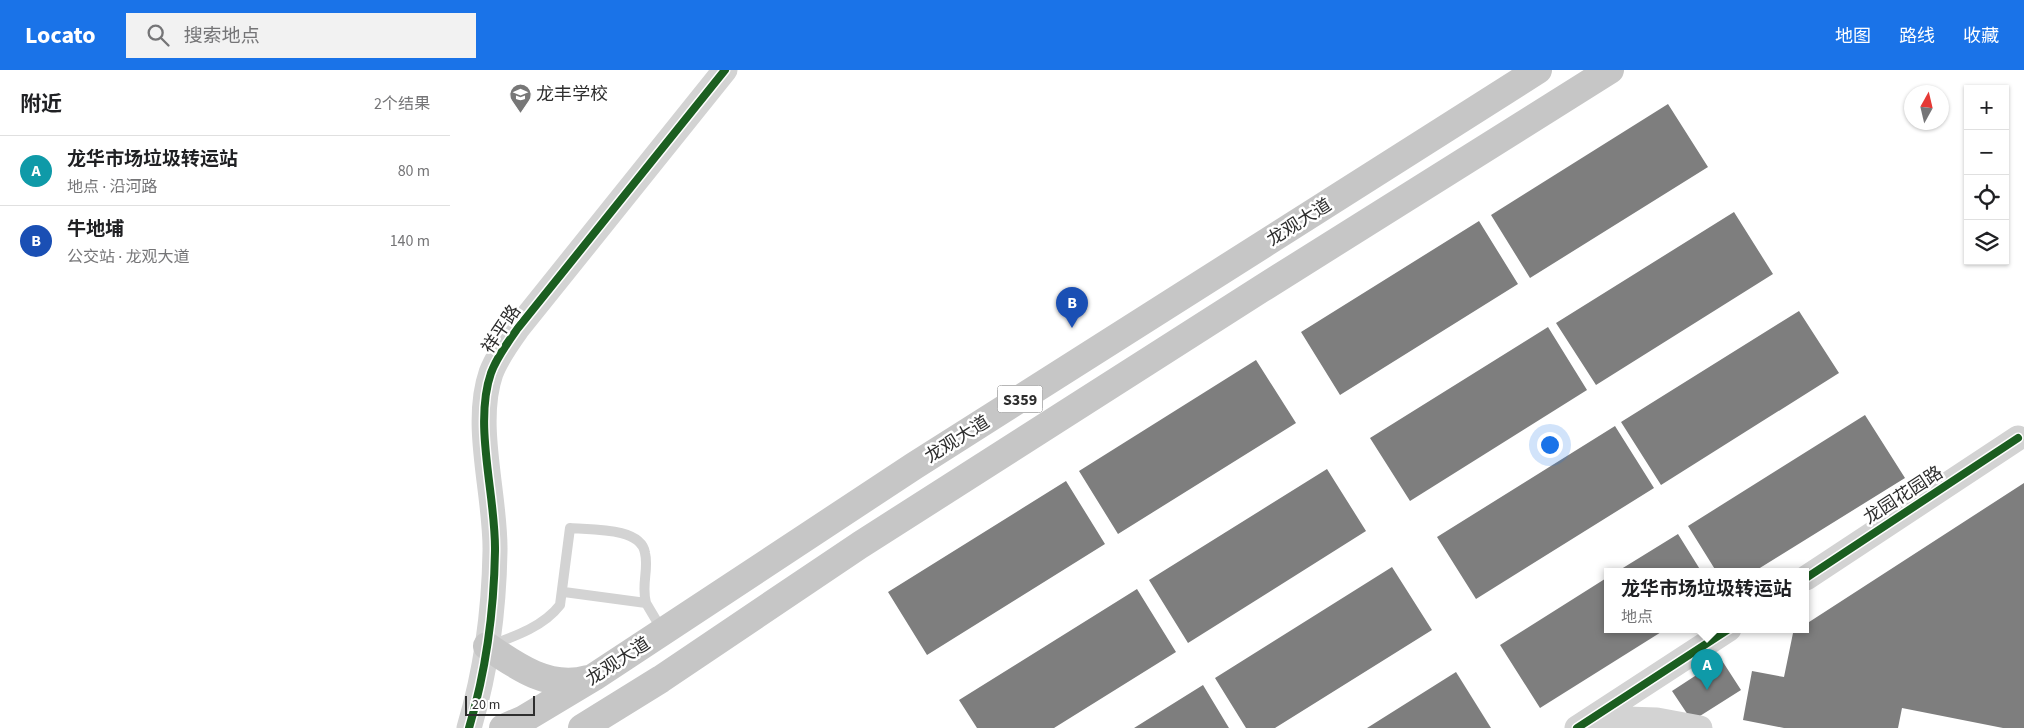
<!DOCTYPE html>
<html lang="zh">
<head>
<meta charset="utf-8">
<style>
  body { margin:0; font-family:"Source Sans 3","Noto Sans SC",sans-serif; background:#f2f2f2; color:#202124 }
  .controls { position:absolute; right:15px; top:15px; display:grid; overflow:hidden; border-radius:0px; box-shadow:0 1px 4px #0004 }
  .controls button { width:45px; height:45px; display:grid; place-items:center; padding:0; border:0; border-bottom:1px solid #e0e0e0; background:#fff; color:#202124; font:25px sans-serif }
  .compass { position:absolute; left:1454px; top:15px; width:45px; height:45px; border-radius:50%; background:#fff; box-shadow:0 1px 4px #0004; rotate:8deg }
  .scale { position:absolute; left:15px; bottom:12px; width:70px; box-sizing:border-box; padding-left:5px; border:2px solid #2e2e2e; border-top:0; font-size:14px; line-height:18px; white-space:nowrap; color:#2e2e2e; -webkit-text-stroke:4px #fff; paint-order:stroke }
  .you { position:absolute; left:1099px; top:374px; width:18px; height:18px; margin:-12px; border:4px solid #fff; border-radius:50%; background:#1a73e8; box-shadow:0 0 0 8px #1a73e833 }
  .badge { display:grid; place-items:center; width:32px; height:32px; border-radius:50%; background:#1a73e8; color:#fff; font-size:16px; font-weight:700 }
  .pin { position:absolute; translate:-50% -41px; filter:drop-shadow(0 1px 2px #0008) }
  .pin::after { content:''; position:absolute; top:26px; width:18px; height:15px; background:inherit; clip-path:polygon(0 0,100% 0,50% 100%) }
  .popup { position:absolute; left:1154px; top:498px; width:205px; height:65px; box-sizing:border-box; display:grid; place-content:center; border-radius:0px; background:#fff; filter:drop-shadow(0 1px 4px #0005); font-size:16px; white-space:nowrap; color:#757577 }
  .popup b { font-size:19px; color:#202124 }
  .popup::after { content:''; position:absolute; left:50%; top:100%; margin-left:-10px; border:10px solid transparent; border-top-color:#fff }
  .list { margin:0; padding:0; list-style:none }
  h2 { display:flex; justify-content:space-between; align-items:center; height:65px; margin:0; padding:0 20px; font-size:21px }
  h2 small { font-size:16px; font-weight:400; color:#757577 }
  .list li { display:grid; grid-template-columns:32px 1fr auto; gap:15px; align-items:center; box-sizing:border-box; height:70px; padding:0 20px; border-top:1px solid #e0e0e0 }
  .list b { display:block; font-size:19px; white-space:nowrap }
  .list p { margin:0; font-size:16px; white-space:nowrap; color:#757577 }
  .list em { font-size:16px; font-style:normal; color:#757577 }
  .icon { flex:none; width:28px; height:28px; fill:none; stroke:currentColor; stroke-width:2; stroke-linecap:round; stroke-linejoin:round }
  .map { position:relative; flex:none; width:1574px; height:658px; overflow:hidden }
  header { display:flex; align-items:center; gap:30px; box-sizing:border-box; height:70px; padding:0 25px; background:#1a73e8; color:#fff }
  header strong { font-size:24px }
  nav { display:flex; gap:28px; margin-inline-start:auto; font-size:18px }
  .search { width:350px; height:45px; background:#f2f2f2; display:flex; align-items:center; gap:12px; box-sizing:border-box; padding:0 18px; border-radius:0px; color:#757577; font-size:19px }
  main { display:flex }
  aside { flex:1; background:#fff }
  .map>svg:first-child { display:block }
  .building { fill:#7e7e7e }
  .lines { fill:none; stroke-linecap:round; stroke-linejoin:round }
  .service { stroke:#d3d3d3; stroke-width:10 }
  .tertiary { stroke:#d3d3d3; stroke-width:25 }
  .primary { stroke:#c6c6c6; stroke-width:28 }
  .cycleway-casing { stroke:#fff; stroke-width:11 }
  .cycleway { stroke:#1b5e20; stroke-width:8 }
  .labels { text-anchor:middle; stroke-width:5; stroke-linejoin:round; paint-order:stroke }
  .shield { fill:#fff; stroke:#6d6d6d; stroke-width:1 }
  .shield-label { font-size:16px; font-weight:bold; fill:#2e2e2e }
  .poi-label { font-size:18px; fill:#2e2e2e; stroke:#fff; text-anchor:start }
  .street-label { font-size:18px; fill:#2e2e2e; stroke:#fff }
</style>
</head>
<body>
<header>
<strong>Locato</strong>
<div class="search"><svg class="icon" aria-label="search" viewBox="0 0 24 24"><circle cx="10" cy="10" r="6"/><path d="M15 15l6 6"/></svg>搜索地点</div>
<nav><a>地图</a><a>路线</a><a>收藏</a></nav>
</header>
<main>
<aside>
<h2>附近<small>2个结果</small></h2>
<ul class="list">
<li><span class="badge" style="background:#0f9aa8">A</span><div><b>龙华市场垃圾转运站</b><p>地点 · 沿河路</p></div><em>80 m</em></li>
<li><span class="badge" style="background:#1a4fb4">B</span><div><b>牛地埔</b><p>公交站 · 龙观大道</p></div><em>140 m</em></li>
</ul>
</aside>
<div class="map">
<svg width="1574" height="658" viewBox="0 0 1574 658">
  <rect width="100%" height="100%" fill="#fff"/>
  <path class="building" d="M1218,34L1258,97L1080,208L1041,145Z
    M1284,142L1323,204L1146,315L1106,253Z
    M1029,151L1068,214L890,325L851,262Z
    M1349,241L1389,303L1211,415L1171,352Z
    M1098,257L1137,320L960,431L920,368Z
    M806,290L846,353L668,464L629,401Z
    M1415,345L1455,408L1305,501H1266L1238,456Z
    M1165,356L1204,418L1026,529L987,467Z
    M877,399L916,461L738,573L699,510Z
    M616,411L655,474L477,585L438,522Z
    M1574,413V658H1553L1452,638L1448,658H1334L1293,650L1302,601L1334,607L1343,563L1349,559H1356V554Z
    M1228,464L1251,501H1168Z
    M942,497L982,560L825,658H796L765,608Z
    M1158,507V559H1216L1090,638L1050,575Z
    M687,519L726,582L604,658H527L509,630Z
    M1271,589L1291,620L1242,651L1222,621Z
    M1006,602L1041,658H917Z
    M753,615L779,658H684Z"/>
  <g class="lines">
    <path class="service" d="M196,533L212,560
      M41,575C66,566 94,556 110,535L120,458C140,460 191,457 195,483C199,499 191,515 196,533L114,522"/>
    <path class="tertiary" d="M1356,508L1568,368
      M1145,648L1207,650L1250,658
      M19,658C36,601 44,540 45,481C46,426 23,355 41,303C47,287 58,272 68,258L275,0
      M1127,658L1279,559"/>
    <path class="primary" d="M37,576C67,597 100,620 138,609
      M53,658L74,649L144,607L464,396L1088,0
      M132,658L211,609L410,475L811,219L1160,0"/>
    <defs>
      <path id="cycleway" d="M1356,508L1568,368
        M19,658C36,601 44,540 45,481C46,426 23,355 41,303C47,287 58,272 68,258L275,0
        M1127,658L1279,559"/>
    </defs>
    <use href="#cycleway" class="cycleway-casing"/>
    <use href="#cycleway" class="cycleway"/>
  </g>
  <defs>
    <symbol id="school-pin" viewBox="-11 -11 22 30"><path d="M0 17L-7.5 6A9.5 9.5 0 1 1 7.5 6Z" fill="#777" stroke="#fff"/><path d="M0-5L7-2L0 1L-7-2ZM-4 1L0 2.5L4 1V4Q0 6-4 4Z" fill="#fff"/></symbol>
  </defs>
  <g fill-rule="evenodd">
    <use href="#school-pin" x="58" y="12" width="25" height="34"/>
  </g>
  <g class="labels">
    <rect class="shield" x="547.5" y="315.5" width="45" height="27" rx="4"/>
    <g class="shield-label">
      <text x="570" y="335">S359</text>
    </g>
    <g class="poi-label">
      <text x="86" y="30">龙丰学校</text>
    </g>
    <g class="street-label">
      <text transform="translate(849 152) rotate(-32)" y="6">龙观大道</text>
      <text transform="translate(51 259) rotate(-56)" y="6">祥平路</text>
      <text transform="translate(507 369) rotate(-32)" y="6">龙观大道</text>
      <text transform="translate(1453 425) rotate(-33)" y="6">龙园花园路</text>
      <text transform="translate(168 591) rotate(-33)" y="6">龙观大道</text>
    </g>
  </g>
</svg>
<div class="controls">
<button>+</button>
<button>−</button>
<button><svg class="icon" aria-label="locate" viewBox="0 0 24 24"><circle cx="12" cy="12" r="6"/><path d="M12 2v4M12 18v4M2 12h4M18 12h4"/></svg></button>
<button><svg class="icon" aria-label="layers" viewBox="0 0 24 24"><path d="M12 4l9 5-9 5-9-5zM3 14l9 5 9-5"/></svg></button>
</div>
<svg class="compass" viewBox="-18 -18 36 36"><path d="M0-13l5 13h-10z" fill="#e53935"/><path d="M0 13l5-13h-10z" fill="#757577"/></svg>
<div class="scale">20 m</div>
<div class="you"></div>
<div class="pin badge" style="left:1257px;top:620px;background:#0f9aa8">A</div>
<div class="popup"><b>龙华市场垃圾转运站</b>地点</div>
<div class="pin badge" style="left:622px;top:258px;background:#1a4fb4">B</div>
</div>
</main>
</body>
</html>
